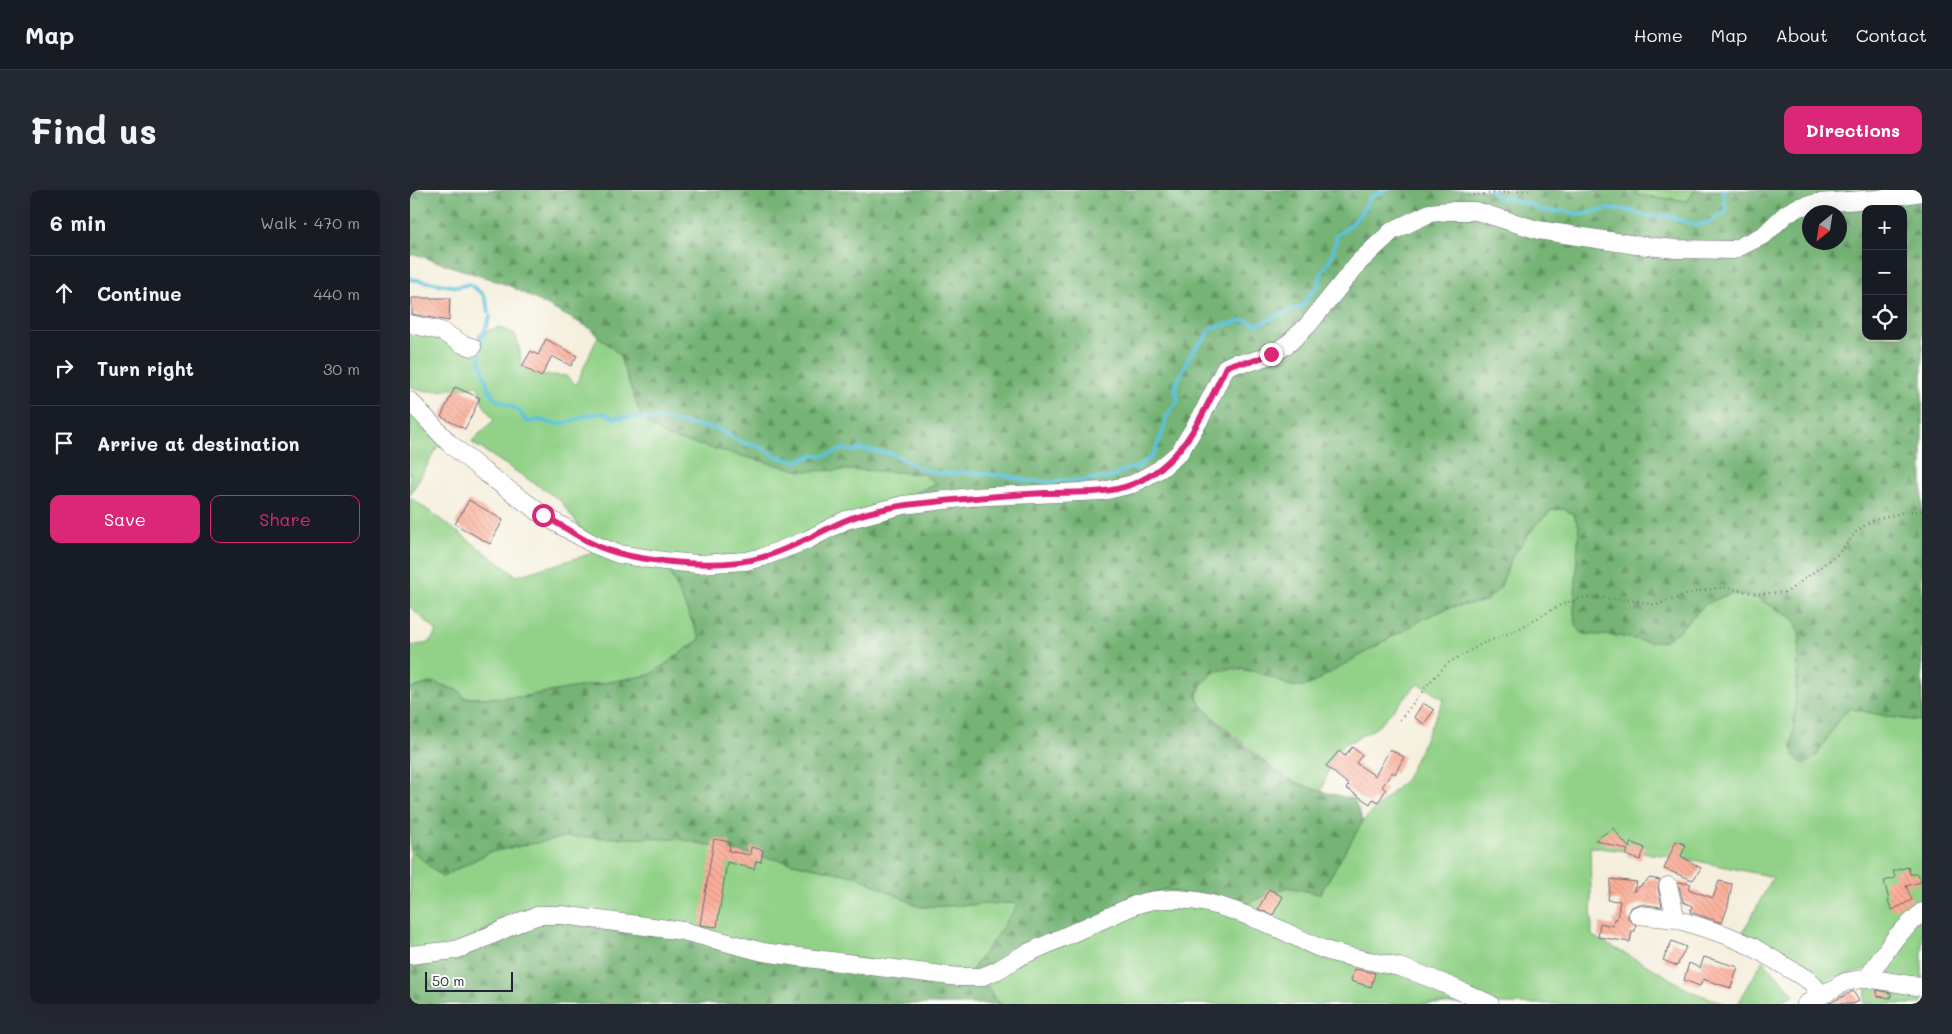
<!DOCTYPE html>
<html lang="en">
<head>
<meta charset="utf-8">
<style>
  body { margin:0; font-family:Mali,sans-serif; background:#242831; color:#f1f3f6 }
  .controls { position:absolute; right:15px; top:15px; display:grid; overflow:hidden; border-radius:10px; box-shadow:0 5px 20px #0002 }
  .controls button { width:45px; height:45px; display:grid; place-items:center; padding:0; border:0; border-bottom:1px solid #363941; background:#171b24; color:#f1f3f6; font:25px sans-serif }
  .compass { position:absolute; left:1392px; top:15px; width:45px; height:45px; border-radius:50%; background:#171b24; box-shadow:0 5px 20px #0002; rotate:210deg }
  .scale { position:absolute; left:15px; bottom:12px; width:88px; box-sizing:border-box; padding-left:5px; border:2px solid #22223b; border-top:0; font-size:14px; line-height:18px; white-space:nowrap; color:#22223b; -webkit-text-stroke:4px #fdfcf7; paint-order:stroke }
  .stop { position:absolute; width:15px; height:15px; margin:-11px; border:4px solid #db2777; border-radius:50%; background:#fff }
  .stop.end { background:#db2777; border-color:#fff; box-shadow:0 1px 5px #0008 }
  .list { margin:0; padding:0; list-style:none }
  h2 { display:flex; justify-content:space-between; align-items:center; height:65px; margin:0; padding:0 20px; font-size:21px }
  h2 small { font-size:16px; font-weight:400; color:#9ea1a6 }
  .list li { display:grid; grid-template-columns:32px 1fr auto; gap:15px; align-items:center; box-sizing:border-box; height:75px; padding:0 20px; border-top:1px solid #363941 }
  .list b { display:block; font-size:19px; white-space:nowrap }
  .list em { font-size:16px; font-style:normal; color:#9ea1a6 }
  .actions { display:flex; gap:10px; padding:15px 20px }
  .actions a { flex:1; padding:11px 0; border:1px solid #db2777; border-radius:10px; text-align:center; font-size:18px; color:#db2777 }
  .actions .main { background:#db2777; color:#fff }
  .icon { flex:none; width:28px; height:28px; fill:none; stroke:currentColor; stroke-width:2; stroke-linecap:round; stroke-linejoin:round }
  .map { position:relative; flex:none; width:1512px; height:814px; overflow:hidden; border-radius:10px }
  header { display:flex; align-items:center; gap:30px; box-sizing:border-box; height:70px; padding:0 25px; background:#171b24; border-bottom:1px solid #363941 }
  header strong { font-size:24px }
  nav { display:flex; gap:28px; margin-inline-start:auto; font-size:18px }
  .intro { display:flex; align-items:center; justify-content:space-between; box-sizing:border-box; height:120px; padding:0 30px }
  h1 { margin:0; font-size:35px }
  .button { padding:12px 22px; border-radius:10px; background:#db2777; color:#fff; font-size:18px; font-weight:700 }
  main { display:flex; gap:30px; padding:0 30px }
  aside { flex:1; background:#171b24; border-radius:10px; box-shadow:0 5px 20px #0002 }
  .map>svg:first-child { display:block }
  .green { fill:#92d288; stroke:#5a7a62 }
  .forest { fill:url(#forest-firs); stroke:#4c6b58; fill-rule:evenodd }
  .lines { fill:none; stroke-linecap:round; stroke-linejoin:round }
  .stream { stroke:#5cc2d9; stroke-width:4 }
  .building { fill:url(#building-back-hatch) }
  .minor-casing { stroke:#6c6973; stroke-width:19 }
  .path { stroke:#6c6973; stroke-width:2; stroke-dasharray:1 4; stroke-linecap:butt }
  .minor { stroke:#fff; stroke-width:18 }
  .route { stroke:#db2777; stroke-width:6 }
</style>
</head>
<body>
<header>
<strong>Map</strong>
<nav><a>Home</a><a>Map</a><a>About</a><a>Contact</a></nav>
</header>
<div class="intro"><h1>Find us</h1><a class="button">Directions</a></div>
<main>
<aside>
<h2>6 min<small>Walk · 470 m</small></h2>
<ul class="list">
<li><svg class="icon" aria-label="ahead" viewBox="0 0 24 24"><path d="M12 20V5M6 11l6-6 6 6"/></svg><div><b>Continue</b></div><em>440 m</em></li>
<li><svg class="icon" aria-label="right" viewBox="0 0 24 24"><path d="M7 20v-9h11M14 6l5 5-5 5"/></svg><div><b>Turn right</b></div><em>30 m</em></li>
<li><svg class="icon" aria-label="arrive" viewBox="0 0 24 24"><path d="M6 21V4h12l-3 4 3 4H6"/></svg><div><b>Arrive at destination</b></div></li>
</ul>
<div class="actions"><a class="main">Save</a><a>Share</a></div>
</aside>
<div class="map">
<svg width="1512" height="814" viewBox="0 0 1512 814">
  <defs>
    <pattern id="forest-firs" width="22" height="20" patternUnits="userSpaceOnUse" patternTransform="scale(1.25)"><rect width="22" height="20" fill="#75b474"/><path d="M5 1l3.5 6h-7zM16 11l3.5 6h-7z" fill="#609260"/></pattern>
    <pattern id="building-back-hatch" width="6" height="6" patternUnits="userSpaceOnUse" patternTransform="scale(1.25)"><rect width="6" height="6" fill="#fcad98"/><path d="M-1 5l2 2M0 0l6 6M5-1l2 2" fill="none" stroke="#d89584"/></pattern>
  </defs>
  <rect width="100%" height="100%" fill="#fdfcf7"/>
  <filter id="ink" filterUnits="userSpaceOnUse"><feTurbulence type="fractalNoise" baseFrequency=".02" numOctaves="2"/><feDisplacementMap in="SourceGraphic" scale="10" xChannelSelector="R" yChannelSelector="G"/><feConvolveMatrix kernelMatrix="1 2 1 2 8 2 1 2 1" color-interpolation-filters="sRGB"/></filter>
  <filter id="wash" filterUnits="userSpaceOnUse"><feTurbulence type="fractalNoise" baseFrequency=".0096" numOctaves="4" result="noise"/><feDisplacementMap in="SourceGraphic" scale="20" xChannelSelector="R" yChannelSelector="G"/><feGaussianBlur stdDeviation="1.12" result="paint"/><feColorMatrix in="noise" values="0 0 0 0 0 0 0 0 0 0 0 0 0 0 0 0 0 1.4 0 .05"/><feComposite in="paint" operator="in"/></filter>
  <g filter="url(#wash)">
    <rect width="100%" height="100%" fill="#f4eedb"/>
    <path class="green" d="M1226,0H1285L1277,11L1226,5Z
      M0,134L65,164L69,144L89,137L105,144L110,161L111,178L124,184L156,186L166,195L188,146L209,164L232,229L455,280L513,284L527,294L418,339L369,368L257,374L290,449L240,485L110,507L53,508L23,492L0,499V456L19,453L27,441L0,417V307L107,386L180,364L184,357L150,310L61,252L84,230L73,214L68,196C52,197 11,207 0,195Z
      M0,221L30,253L0,305Z
      M1154,319L1163,324L1169,336L1164,423L1208,446L1240,452L1266,443L1296,414L1319,404L1345,407L1385,429L1390,444L1382,558L1407,566L1425,535L1439,518L1486,528L1512,531V814H1454L1460,778L1407,792L1345,755L1333,742L1363,687L1269,667L1180,657L1182,746L1246,780L1280,801L1316,814H591L583,806L573,788L586,773L755,699L828,717L877,697L910,704L953,631L996,589L1034,509L1008,494L966,538L926,559L911,602L877,589L858,575L799,523L788,510L787,505L792,494L806,481L823,479L848,482L882,496L899,495L1015,428L1038,418L1076,411L1090,398L1101,369L1126,334L1142,320Z
      M156,647L270,649L448,687L510,717L602,713L608,716L560,783L33,760L0,763V655L5,663L32,687L80,662Z
      M1353,770L1385,805L1361,814H1328Z"/>
    <path class="forest" d="M0,0H1226L1227,5L1277,11L1285,0H1512V531L1486,528L1439,518C1434,524 1428,530 1424,536C1416,549 1394,598 1382,558L1390,444L1384,429L1345,407L1319,404L1296,414L1266,443L1254,451L1240,452L1208,446L1173,444L1167,438L1164,423L1169,336L1163,324L1154,319L1142,320L1126,334L1101,369L1090,398L1076,411L1038,418L1015,428L899,495C894,496 888,497 883,496C878,496 871,492 866,489C849,482 824,473 806,481C798,485 785,498 787,508C791,521 863,582 878,589C899,599 921,604 944,609L953,631L910,704L877,697L828,717L755,699L586,773L573,788L583,806L591,814H0V763L33,760L106,726L560,783L607,716L602,713L510,717L448,687L270,649L156,647L80,662L32,687L5,663L0,655V499L23,492L50,501L54,508L110,507L240,485L290,449L256,374L369,368L418,339L527,294L513,284L455,280L391,281L257,247L232,229L209,164L178,137L98,95L7,65H0ZM1456,19H1493V146H1456ZM1400,22H1430V52H1400Z"/>
    <g class="lines">
      <path class="stream" d="M1080,0L1088,8H1100L1107,12L1117,13L1133,21H1155L1166,24L1180,23L1197,19L1216,20L1237,26H1258L1286,35L1297,33L1316,22L1314,4L1312,0
        M0,89L48,97L59,94L74,105L79,122
        M80,127L69,155L70,170L79,200L84,208L109,220L115,230L119,232L131,230L144,234L156,233L177,225L193,223L204,228L224,227L236,230L248,229L308,239L335,254L346,255L368,267L376,269L386,271L405,265L415,266L433,259L443,261L451,259L483,264L510,278L526,283L543,284L550,282L598,286L619,291L643,292L658,290L669,292L686,288L698,289L714,280L729,277L733,272L743,266L753,241L756,227L768,210L765,197L779,167L787,156L794,150L801,138L835,130L848,135L870,124L892,117L900,104L909,96L910,86L922,65L926,51V45C939,39 955,21 960,7L975,0"/>
    </g>
    <g id="blocks">
      <path class="building" d="M2,108H40L39,131L2,124Z
        M136,149L167,166L161,176L142,166L131,187L112,176L121,161L128,165Z
        M45,197L70,208L55,239L31,227Z
        M59,310L93,330L80,354L45,334Z
        M1013,513L1024,520L1014,534L1004,527Z
        M942,557L952,565L946,573L965,586L980,559L994,567L985,584L982,582L972,597L976,600L968,612L963,609L960,614L936,598L939,595L916,576L929,561L935,566Z
        M1203,638L1219,658L1221,652L1235,658L1230,670L1216,665L1218,660L1185,650Z
        M304,649L320,652L319,661L340,665L341,657L353,660L351,672L346,671L344,679L317,672L307,737L290,735Z
        M1266,651L1276,655L1271,666L1291,678L1283,690L1254,679Z
        M1498,677L1500,684H1508L1511,692L1496,696L1502,710L1482,720L1478,711L1479,710L1474,691L1485,688L1483,681Z
        M1240,688L1250,690L1248,698L1252,717L1229,714L1220,718L1218,723V729L1226,735L1225,741H1222L1220,752L1188,747L1190,733L1203,736L1204,729H1207L1210,711L1198,710L1201,689L1227,692L1223,702Z
        M1309,691L1322,694L1318,716L1312,733L1280,722L1282,716L1273,712L1268,692L1281,694L1278,699L1303,708Z
        M859,699L873,707L863,725L848,719Z
        M1262,751L1276,757L1267,776L1253,770Z
        M1294,767L1328,777L1321,798L1293,789L1290,796L1274,790L1279,773L1290,778Z
        M944,779L965,783L961,797L941,791Z
        M1467,800L1481,803V808L1467,806Z
        M1443,801L1449,811L1443,814H1418Z"/>
    </g>
  </g>
  <g filter="url(#ink)">
    <use href="#blocks" fill-opacity="0" stroke="#6c6973" stroke-width="1"/>
    <g class="lines">
      <defs>
        <path id="minor" d="M0,134L31,141L52,154L62,157
          M0,211L39,253L73,281L133,325L183,354L208,364L254,371L288,374L336,371L353,367L397,350L436,330L493,315L561,307L693,301L723,294L750,279L769,263L791,227L816,177L825,173L840,172L861,165L879,153L898,135L949,72L982,41L1020,23L1039,21H1066L1128,40L1226,55L1266,59L1323,60L1354,45L1376,24L1389,17L1407,13L1468,9L1512,2
          M1258,696L1266,729
          M1228,725L1266,729L1316,745L1341,756L1400,791L1411,804
          M0,765L45,760L66,752L112,731L130,725H152L273,741L353,762L389,767L549,787H571L588,780L611,766L725,715C773,699 822,718 867,738C883,745 898,754 915,760C939,768 964,771 989,777C1020,786 1050,801 1080,814
          M1457,788L1486,747L1512,722
          M1396,814L1435,792L1457,788L1512,797"/>
      </defs>
      <use href="#minor" class="minor-casing"/>
      <path class="path" d="M1063,5L1123,0
        M990,530L1018,494L1038,473L1072,454L1105,441L1152,414L1176,407L1221,410L1246,415L1288,401L1316,397L1346,404L1377,402L1429,363L1447,341L1461,331L1498,321H1512"/>
      <use href="#minor" class="minor"/>
    </g>
  </g>
  <g class="lines" filter="url(#ink)">
    <path class="route" d="M133,325C150,334 166,346 183,354C223,373 311,380 353,367C382,359 407,343 434,331C452,323 485,316 505,314C549,309 592,305 635,303C664,302 696,305 723,294C774,274 794,222 816,177L825,173L840,172L861,164"/>
  </g>
</svg>
<div class="controls">
<button>+</button>
<button>−</button>
<button><svg class="icon" aria-label="locate" viewBox="0 0 24 24"><circle cx="12" cy="12" r="6"/><path d="M12 2v4M12 18v4M2 12h4M18 12h4"/></svg></button>
</div>
<svg class="compass" viewBox="-18 -18 36 36"><path d="M0-13l5 13h-10z" fill="#e53935"/><path d="M0 13l5-13h-10z" fill="#9ea1a6"/></svg>
<div class="scale">50 m</div>
<div class="stop" style="left:133px;top:325px"></div>
<div class="stop end" style="left:861px;top:164px"></div>
</div>
</main>
</body>
</html>
